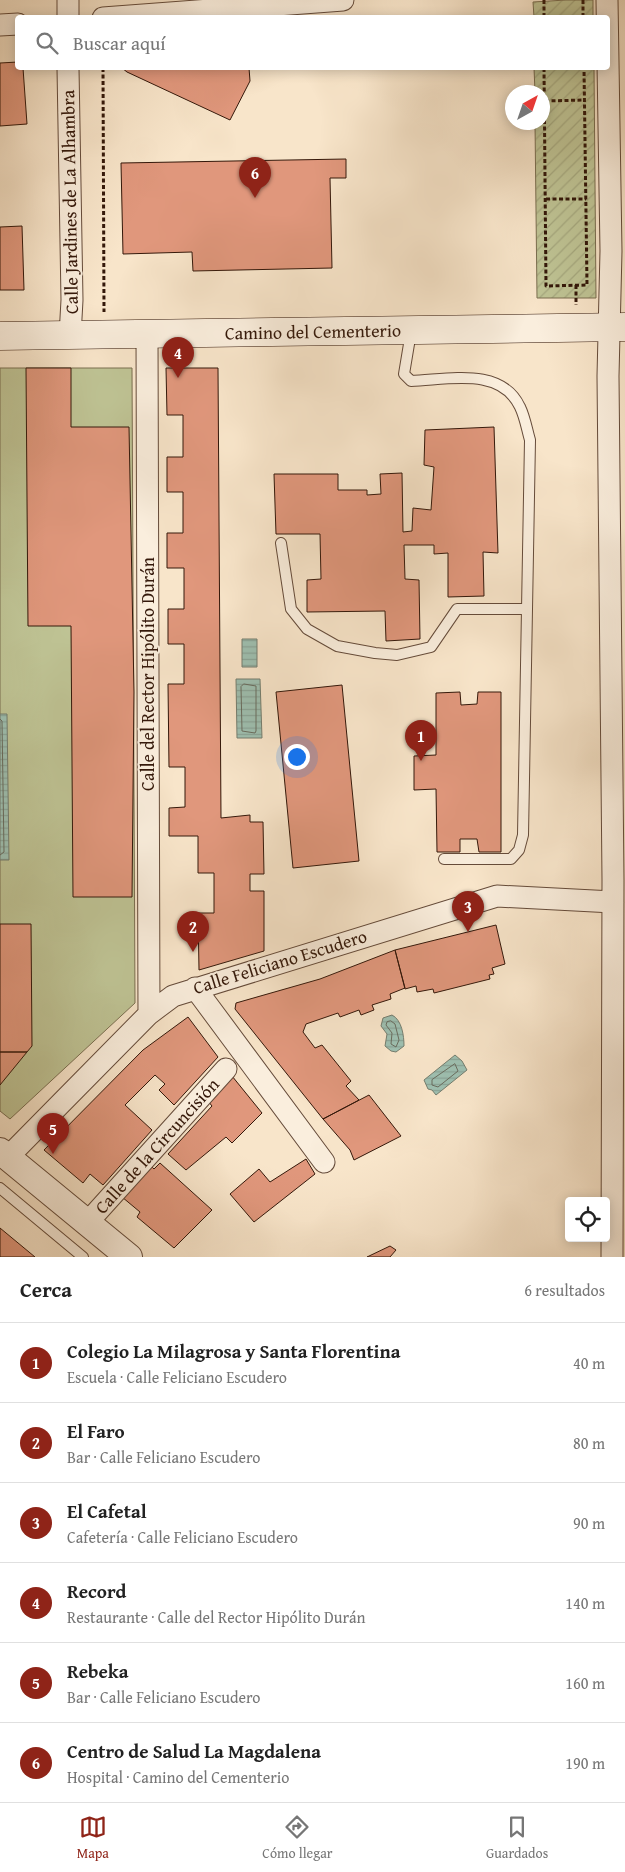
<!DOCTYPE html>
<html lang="es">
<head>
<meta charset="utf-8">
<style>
  body { margin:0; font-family:"Gentium Book Plus",serif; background:#f2f2f2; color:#222 }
  .controls { position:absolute; right:15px; bottom:15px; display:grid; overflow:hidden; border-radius:5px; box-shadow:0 2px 12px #0003 }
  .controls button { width:45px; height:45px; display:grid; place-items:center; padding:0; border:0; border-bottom:1px solid #e0e0e0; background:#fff; color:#222; font:25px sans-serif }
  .compass { position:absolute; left:505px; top:85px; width:45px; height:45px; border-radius:50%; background:#fff; box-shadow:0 2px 12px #0003; rotate:40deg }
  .you { position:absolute; left:296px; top:756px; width:18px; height:18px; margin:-12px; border:4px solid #fff; border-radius:50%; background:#1a73e8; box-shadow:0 0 0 8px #1a73e833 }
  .badge { display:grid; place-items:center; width:32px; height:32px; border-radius:50%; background:#8f2418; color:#fff; font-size:16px; font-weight:700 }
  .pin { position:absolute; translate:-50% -41px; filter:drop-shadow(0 1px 2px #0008) }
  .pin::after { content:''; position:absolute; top:26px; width:18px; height:15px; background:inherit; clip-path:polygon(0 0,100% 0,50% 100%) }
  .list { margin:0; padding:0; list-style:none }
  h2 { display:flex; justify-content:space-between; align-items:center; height:65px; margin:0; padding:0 20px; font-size:21px }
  h2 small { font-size:16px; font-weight:400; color:#767676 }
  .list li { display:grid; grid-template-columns:32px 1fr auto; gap:15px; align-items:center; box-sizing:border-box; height:80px; padding:0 20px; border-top:1px solid #e0e0e0 }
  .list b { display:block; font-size:19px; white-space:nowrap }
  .list p { margin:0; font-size:16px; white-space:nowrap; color:#767676 }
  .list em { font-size:16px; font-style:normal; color:#767676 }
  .icon { flex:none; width:28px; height:28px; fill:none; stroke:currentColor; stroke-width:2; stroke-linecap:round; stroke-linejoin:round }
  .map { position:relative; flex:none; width:625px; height:1257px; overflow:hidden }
  .search { position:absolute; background:#fff; box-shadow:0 2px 12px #0003; left:15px; right:15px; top:15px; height:55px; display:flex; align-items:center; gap:12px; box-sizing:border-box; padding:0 18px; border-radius:5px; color:#767676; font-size:19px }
  .sheet { height:545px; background:#fff }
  nav { display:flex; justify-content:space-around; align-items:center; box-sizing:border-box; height:70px; border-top:1px solid #e0e0e0; background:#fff; font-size:14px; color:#767676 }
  nav a { display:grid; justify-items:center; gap:2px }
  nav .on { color:#8f2418 }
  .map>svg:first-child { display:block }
  .garden { fill:url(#garden-furrows); stroke:#7a6e50 }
  .pitch { fill:#bfc495; stroke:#7a6e50 }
  .water { fill:url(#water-rules); stroke:#747d6e }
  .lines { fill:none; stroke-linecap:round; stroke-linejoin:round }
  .shore { stroke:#696c5e; stroke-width:1 }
  .building { fill:#e0977c; stroke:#34180a }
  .service-casing { stroke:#654b3a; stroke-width:12 }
  .minor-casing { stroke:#654b3a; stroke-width:23 }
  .tertiary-casing { stroke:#654b3a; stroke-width:28 }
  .secondary-casing { stroke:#34180a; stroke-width:29 }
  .path { stroke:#34180a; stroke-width:3; stroke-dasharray:4 2.5; stroke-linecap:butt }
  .service { stroke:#faeedd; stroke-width:10 }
  .minor { stroke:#faeedd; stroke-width:21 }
  .tertiary { stroke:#faeedd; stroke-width:26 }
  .secondary { stroke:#faeedd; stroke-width:28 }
  .labels { text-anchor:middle; stroke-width:4; stroke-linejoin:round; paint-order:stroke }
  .street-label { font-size:18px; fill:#34180a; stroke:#faeedd }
</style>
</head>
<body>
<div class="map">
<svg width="625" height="1257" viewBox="0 0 625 1257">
  <defs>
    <pattern id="garden-furrows" width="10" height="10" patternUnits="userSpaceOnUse" patternTransform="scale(1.25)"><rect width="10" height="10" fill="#bfc495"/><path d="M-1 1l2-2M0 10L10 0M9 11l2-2" fill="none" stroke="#a5a87f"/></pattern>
    <pattern id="water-rules" width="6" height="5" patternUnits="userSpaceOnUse" patternTransform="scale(1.25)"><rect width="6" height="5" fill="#9ec0b1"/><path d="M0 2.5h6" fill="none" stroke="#89a497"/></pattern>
  </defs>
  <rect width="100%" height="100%" fill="#f8e5ca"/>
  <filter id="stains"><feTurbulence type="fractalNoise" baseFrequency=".004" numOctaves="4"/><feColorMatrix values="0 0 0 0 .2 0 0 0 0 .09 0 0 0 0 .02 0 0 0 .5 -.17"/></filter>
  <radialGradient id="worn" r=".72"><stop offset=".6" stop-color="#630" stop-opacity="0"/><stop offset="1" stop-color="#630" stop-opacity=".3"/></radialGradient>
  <path class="garden" d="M566,0H593V17H534L533,2Z
    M534,68H594L596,298H537L535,123L542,122V92H535Z"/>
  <path class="pitch" d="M0,368H132L135,1003L10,1119L0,1111Z"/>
  <path class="water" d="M242,639H257V667H242Z
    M236,679H260L262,738H237Z
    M0,714H7L9,860H0Z
    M392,1015C402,1020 404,1036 404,1046L396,1052L391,1051L385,1046L387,1034L381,1026L383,1018Z
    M455,1055L462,1061L467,1070L436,1095L432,1090L428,1089L424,1080Z"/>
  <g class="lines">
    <path class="shore" d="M244,684L256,686V731L255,733L242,731L241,687Z
      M0,719L2,721L4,852L0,855
      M391,1021L395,1024L399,1040L396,1047L391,1044L392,1033L386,1025L387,1022Z
      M455,1064L458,1071L438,1087L432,1085V1080Z"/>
  </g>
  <path class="building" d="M18,62V68H23L27,124L0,126V63Z
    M122,68H249L250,81L230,120L127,72Z
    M346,159V178H330L332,268L193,271L192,252L123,254L121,163Z
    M22,226L24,290H0V227Z
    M26,368H71V427H129L134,692L132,897H73L71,626H28Z
    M166,368H218L221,818L250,815V822H263L264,874H250V891H264V951L199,970L198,913H214V873H198V836H169V808L185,807V767H169L168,684H184V644H168V609H184V568H167V533H183V492H167V457H183V415H167Z
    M494,427L498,553L483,552L484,596L448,597V553L434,554V545H404L405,579L419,580L420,639L386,641L385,611L307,612V580L321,579L320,534H276L274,474H338V490H367V495L381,494L380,474L402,473L403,532L412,531L413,508L431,510L434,467L424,465L425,430Z
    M342,685L359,861L293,868L276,692Z
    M460,692L461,705L477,704L478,692H501V852H479L477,839H460V852H437L436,789L414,790V756L436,755V693Z
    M0,924H31L32,1046L27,1052H0Z
    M496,925L505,964L492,968L494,974L489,975L490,979L434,993L433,989L417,992L416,986L405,989L395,950Z
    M395,950L405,988L390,994L391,999L372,1005L374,1010L361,1015L359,1010L340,1017L338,1013L306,1024L303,1032L315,1048L322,1045L351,1081L346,1086L359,1100L323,1119L235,1009L236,1003L320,979Z
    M188,1017L218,1057L174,1105L159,1090L165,1084L155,1075L125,1105L152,1130L103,1185L90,1174L83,1183L44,1150L143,1050Z
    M0,1052H27L0,1085Z
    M232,1076L262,1113L232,1143L226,1137L186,1170L168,1154L212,1106L208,1101Z
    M369,1095L401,1136L354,1160L350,1150L323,1119Z
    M306,1159L315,1174L254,1222L230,1194L259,1169L270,1182Z
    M160,1163L212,1210L174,1248L137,1217L140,1212L122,1197L150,1165L154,1169Z
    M0,1228L35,1257H0Z
    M390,1246L396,1250L390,1257H367Z"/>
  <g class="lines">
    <defs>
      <path id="service" d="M411,332L404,374L411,381C447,380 501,366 520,407C525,417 527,430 530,440L523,835L519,850L511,859H444
        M281,543L291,609L307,629L337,646L375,653L397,655L431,647L457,609H527
        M0,1188L83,1257"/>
      <path id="minor" d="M68,0V18
        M607,0L611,251L608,376L613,880L612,1257
        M103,18L343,0
        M0,25L18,24
        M68,68L72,300L70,336
        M147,335L149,1014
        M195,988L324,1162
        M8,1157L149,1014L173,996L497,896L613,902
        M87,1223L226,1069"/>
      <path id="tertiary" d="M0,1151L129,1257"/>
      <path id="secondary" d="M0,336L625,327"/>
    </defs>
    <use href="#service" class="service-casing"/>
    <use href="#minor" class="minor-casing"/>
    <use href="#tertiary" class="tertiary-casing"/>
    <use href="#secondary" class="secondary-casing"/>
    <path class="path" d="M544,0V18
      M583,0V18
      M103,68L104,312
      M544,68L546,286L587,285L584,68
      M545,101L584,100
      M546,199H586
      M576,285V305"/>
    <use href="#service" class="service"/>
    <use href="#minor" class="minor"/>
    <use href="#tertiary" class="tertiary"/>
    <use href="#secondary" class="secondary"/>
  </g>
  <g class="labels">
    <g class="street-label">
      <text transform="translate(70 202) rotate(-91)" y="6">Calle Jardines de La Alhambra</text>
      <text transform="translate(313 332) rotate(-1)" y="6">Camino del Cementerio</text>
      <text transform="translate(148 674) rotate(-90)" y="6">Calle del Rector Hipólito Durán</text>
      <text transform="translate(280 962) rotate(-17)" y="6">Calle Feliciano Escudero</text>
      <text transform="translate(157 1146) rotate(-48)" y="6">Calle de la Circuncisión</text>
    </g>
  </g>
  <rect width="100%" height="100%" filter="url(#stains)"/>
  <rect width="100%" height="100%" fill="url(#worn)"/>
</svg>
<div class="controls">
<button><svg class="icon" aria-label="locate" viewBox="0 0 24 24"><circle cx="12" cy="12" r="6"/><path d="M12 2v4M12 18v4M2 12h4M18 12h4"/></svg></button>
</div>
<svg class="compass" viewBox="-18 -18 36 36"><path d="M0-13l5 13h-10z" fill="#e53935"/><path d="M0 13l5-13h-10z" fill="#767676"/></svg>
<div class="you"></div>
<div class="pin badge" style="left:421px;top:761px">1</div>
<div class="pin badge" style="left:193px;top:952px">2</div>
<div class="pin badge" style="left:468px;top:932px">3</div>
<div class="pin badge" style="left:178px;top:378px">4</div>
<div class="pin badge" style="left:53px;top:1154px">5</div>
<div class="pin badge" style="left:255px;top:198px">6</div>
<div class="search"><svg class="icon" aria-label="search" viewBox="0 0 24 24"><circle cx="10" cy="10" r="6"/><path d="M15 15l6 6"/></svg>Buscar aquí</div>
</div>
<section class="sheet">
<h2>Cerca<small>6 resultados</small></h2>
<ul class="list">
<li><span class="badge">1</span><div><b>Colegio La Milagrosa y Santa Florentina</b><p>Escuela · Calle Feliciano Escudero</p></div><em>40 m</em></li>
<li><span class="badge">2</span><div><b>El Faro</b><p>Bar · Calle Feliciano Escudero</p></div><em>80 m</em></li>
<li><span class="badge">3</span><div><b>El Cafetal</b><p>Cafetería · Calle Feliciano Escudero</p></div><em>90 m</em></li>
<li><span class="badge">4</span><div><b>Record</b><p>Restaurante · Calle del Rector Hipólito Durán</p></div><em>140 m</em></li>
<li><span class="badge">5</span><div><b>Rebeka</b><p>Bar · Calle Feliciano Escudero</p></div><em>160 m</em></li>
<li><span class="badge">6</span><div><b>Centro de Salud La Magdalena</b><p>Hospital · Camino del Cementerio</p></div><em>190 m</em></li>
</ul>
</section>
<nav>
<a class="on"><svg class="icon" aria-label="map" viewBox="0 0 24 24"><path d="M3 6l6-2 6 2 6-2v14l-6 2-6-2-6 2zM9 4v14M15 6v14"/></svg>Mapa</a>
<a><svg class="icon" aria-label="directions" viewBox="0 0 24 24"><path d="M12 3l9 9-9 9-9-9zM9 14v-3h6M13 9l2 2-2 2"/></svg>Cómo llegar</a>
<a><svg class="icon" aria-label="saved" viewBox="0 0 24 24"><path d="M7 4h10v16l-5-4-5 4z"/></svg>Guardados</a>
</nav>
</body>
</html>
